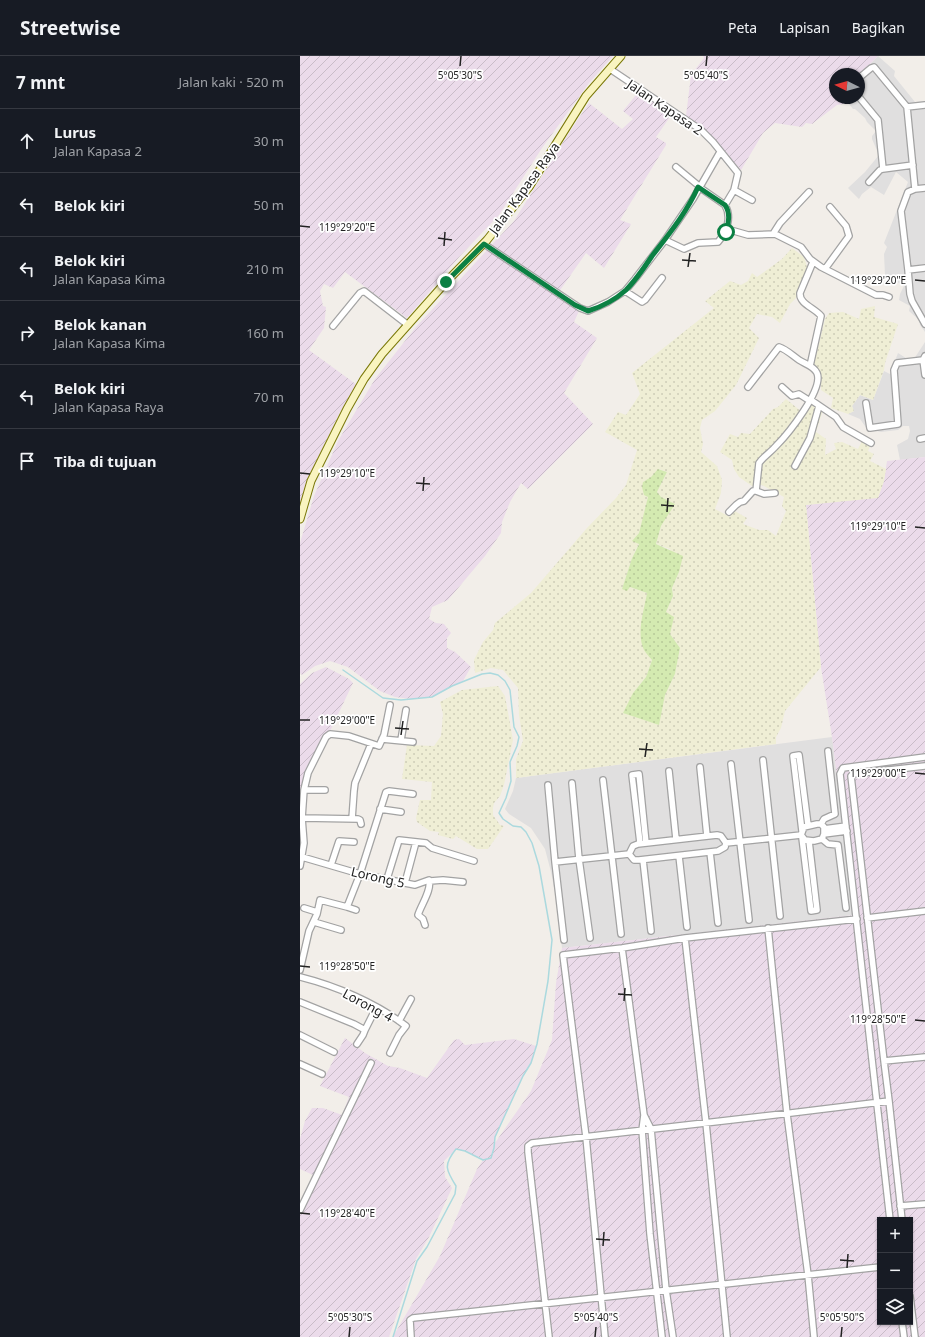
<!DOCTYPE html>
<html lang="id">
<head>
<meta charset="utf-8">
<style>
  body { margin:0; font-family:"Noto Sans",sans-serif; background:#20242c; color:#f1f3f6 }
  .controls { position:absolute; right:12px; bottom:12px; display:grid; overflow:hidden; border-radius:0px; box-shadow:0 1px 3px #0004 }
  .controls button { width:36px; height:36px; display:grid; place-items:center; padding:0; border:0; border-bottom:1px solid #363941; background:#171b24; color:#f1f3f6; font:20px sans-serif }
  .compass { position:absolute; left:529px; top:12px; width:36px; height:36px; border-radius:50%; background:#171b24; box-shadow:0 1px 3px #0004; rotate:275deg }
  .stop { position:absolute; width:12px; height:12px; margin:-9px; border:3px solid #0b8043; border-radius:50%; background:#fff }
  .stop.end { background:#0b8043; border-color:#fff; box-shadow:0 1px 4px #0008 }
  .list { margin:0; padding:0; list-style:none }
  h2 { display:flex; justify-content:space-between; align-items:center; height:52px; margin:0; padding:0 16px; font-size:17px }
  h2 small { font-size:13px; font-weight:400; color:#9ea1a6 }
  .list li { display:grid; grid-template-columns:26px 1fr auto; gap:12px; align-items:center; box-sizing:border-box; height:64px; padding:0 16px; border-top:1px solid #363941 }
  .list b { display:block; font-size:15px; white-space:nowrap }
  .list p { margin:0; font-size:13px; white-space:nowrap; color:#9ea1a6 }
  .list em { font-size:13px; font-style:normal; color:#9ea1a6 }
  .icon { flex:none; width:22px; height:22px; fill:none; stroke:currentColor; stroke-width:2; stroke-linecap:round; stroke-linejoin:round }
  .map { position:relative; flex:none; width:625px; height:1281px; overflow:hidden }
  header { display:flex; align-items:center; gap:24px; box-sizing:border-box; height:56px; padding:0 20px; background:#171b24; border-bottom:1px solid #363941 }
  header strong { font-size:19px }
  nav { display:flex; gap:22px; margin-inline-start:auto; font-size:14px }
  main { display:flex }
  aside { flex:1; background:#171b24 }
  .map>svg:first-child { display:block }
  .residential { fill:#e0dfdf }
  .industrial { fill:url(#industrial-furrows); fill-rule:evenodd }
  .farmland { fill:url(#farmland-dots); fill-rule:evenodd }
  .garden { fill:url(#garden-dots) }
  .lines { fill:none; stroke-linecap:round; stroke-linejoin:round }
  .stream { stroke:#abd9de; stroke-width:1.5 }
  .minor-casing { stroke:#a3a3a3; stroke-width:8 }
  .secondary-casing { stroke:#7a7807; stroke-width:9 }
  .minor { stroke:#fff; stroke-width:5.5 }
  .secondary { stroke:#f9f4c0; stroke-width:7 }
  .route { stroke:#0b8043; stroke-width:5 }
  .ticks { fill:none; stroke:#222; stroke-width:1.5 }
  .labels { text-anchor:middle; stroke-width:3.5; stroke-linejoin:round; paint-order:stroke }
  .street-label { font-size:13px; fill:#222; stroke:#fff }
  .ticks-label { font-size:10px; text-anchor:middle; fill:#222; stroke:#fff; stroke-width:3.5; stroke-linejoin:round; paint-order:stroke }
</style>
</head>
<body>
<header>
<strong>Streetwise</strong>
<nav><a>Peta</a><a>Lapisan</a><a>Bagikan</a></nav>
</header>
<main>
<aside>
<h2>7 mnt<small>Jalan kaki · 520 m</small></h2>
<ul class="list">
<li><svg class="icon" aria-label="ahead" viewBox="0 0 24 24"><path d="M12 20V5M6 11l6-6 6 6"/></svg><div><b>Lurus</b><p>Jalan Kapasa 2</p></div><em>30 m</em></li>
<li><svg class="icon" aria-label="left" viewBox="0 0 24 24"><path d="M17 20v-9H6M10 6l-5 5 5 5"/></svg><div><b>Belok kiri</b></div><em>50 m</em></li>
<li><svg class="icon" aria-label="left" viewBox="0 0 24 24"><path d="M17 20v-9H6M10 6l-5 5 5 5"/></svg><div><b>Belok kiri</b><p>Jalan Kapasa Kima</p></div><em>210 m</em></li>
<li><svg class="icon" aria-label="right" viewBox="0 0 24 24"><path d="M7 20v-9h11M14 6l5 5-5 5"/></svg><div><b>Belok kanan</b><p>Jalan Kapasa Kima</p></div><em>160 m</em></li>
<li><svg class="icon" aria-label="left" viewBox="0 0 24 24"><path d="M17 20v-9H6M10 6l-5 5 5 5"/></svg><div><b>Belok kiri</b><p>Jalan Kapasa Raya</p></div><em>70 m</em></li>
<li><svg class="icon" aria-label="arrive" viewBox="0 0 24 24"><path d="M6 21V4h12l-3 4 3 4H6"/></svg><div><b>Tiba di tujuan</b></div></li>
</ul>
</aside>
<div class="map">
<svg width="625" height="1281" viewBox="0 0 625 1281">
  <defs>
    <pattern id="industrial-furrows" width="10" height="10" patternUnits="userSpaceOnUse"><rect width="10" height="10" fill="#ebdbea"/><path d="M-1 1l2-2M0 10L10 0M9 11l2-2" fill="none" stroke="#c9bcc8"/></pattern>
    <pattern id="farmland-dots" width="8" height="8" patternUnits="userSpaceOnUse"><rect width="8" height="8" fill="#efeed5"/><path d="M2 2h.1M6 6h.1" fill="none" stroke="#cdccb7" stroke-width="1.8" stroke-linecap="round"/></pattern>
    <pattern id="garden-dots" width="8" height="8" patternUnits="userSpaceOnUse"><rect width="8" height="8" fill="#d4eab1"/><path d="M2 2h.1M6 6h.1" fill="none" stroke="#b6c898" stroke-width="1.8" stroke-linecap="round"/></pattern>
  </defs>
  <rect width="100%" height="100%" fill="#f2eee9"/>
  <path class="residential" d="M578,0L595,15L594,20L615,46L625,45V276L620,269L619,264L609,255L610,250L599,244L600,238L604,230L585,219L584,198L587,191L584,187L608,126L596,116L584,139L571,131L562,138L559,143L548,132L565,116L579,99L572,83V80L576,75L567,66L565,62L555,53H553L544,42H559V19Z
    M625,286V401L600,404L597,389L608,383L610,375L609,370H603L598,374L581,376L567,373L560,363L548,358L554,355L552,350L560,339L573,344L584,315L590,318L598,297L609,304L614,303Z
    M532,681L554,859L262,892L256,842L251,816L245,793L231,772L209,758L205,753L213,735L216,722Z"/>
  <path class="industrial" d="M0,0H313L289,27L242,92L199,159L160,200L107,262L45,216L33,232L24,228L20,235L23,250L26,251L24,272L9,294L57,329L40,356L14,410L0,449Z
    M403,0H578L559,19L535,18V42H544L549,47L537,49L512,68L506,67L502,71L475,67L463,77L441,114L425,97L407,75L386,60L391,19L404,2Z
    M340,34L372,58L356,81L366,87V89L320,164L331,168L304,212L286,197L256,240L279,255L274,266L297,282L264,337L293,368L228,433L221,427L210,446L202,466L201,477L185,500L148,544L132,551L129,563L136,567L144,568L151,577L147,582V592L155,596L171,611L163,625L132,641L111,643L95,641L80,635L48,611L30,605L15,610L2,619L0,617V487L14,440L38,385L75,323L116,271L214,165L267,80L289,47L322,73L333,63L323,55Z
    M625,401V1281H94V1279L140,1200L177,1113L183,1104L165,1095L156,1093L144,1105L145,1121L152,1132L129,1181L116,1203L89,1281H0V1151L13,1119L0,1113V1083L5,1065L12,1052H23L42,1059L49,1041L20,1030L45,982L65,997L88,1010L100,1012L127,1022L154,984L159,983L165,989L214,983L236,990L231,1007L223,1020L195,1081V1087L231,1035L252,984L256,927L262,892L554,859L532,681L521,611L506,449L578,441L584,425L587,405ZM580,1164H610V1266H580Z
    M26,611L49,623L53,627L18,700L8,718L0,748V628L12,617Z"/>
  <path class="farmland" d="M492,192L504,201L508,214L496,242L490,248L480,267L472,261L457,258L449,272L459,282L436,329L415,355L402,364L400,372L403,388L401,396L417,410L422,424L421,437L415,453L430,461L433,454L447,462L443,468L459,474H468L476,480L486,455L482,450L484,441L462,429L452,430L439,421L434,413L432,404L420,396L430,378L438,381L441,377L450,378L473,353L478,351L486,343L502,356L511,347L523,354L516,376L526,383L525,399L536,393L534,387L542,386L558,393L563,383L571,388L568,395L574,398L570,405L586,413L584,425L578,442L506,449L521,611L485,655L481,672L476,681V688L216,722V703L223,685L219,659L218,632L203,614L191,612L175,617L174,604L183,586L193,574L195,567L231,537L287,472L316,442L326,429L337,394L305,376L318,356L326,359L340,338L332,317L414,252L405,245L430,225L441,229L448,225L452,217L457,221L482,203ZM359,413L367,416L357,436L361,441L374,448L361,470L356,488L370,493L379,516L372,532L373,540L366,556L370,578L380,592L375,618L365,639L358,669L333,637L346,621L352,604L345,595L341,577L347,537L330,531L322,533L332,502L339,487L333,484L339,477L347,448L348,441L343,426L351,421Z
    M575,250L574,261L598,268L585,307L584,314L573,344L560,339L552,350L554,355L548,358L531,352L533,342L521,334V322L520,314L514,310V306L517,296L525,263L529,257L543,256L559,263L561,253Z
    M198,630L205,640L213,684L204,729L200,740L194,747L193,752V759L198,766L200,769L204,770L188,793H177L156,780L153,783L138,779L139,776L130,775L117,766L116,762L120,744H131L132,726L102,723L107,689L134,690L141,680L143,658L140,646L162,634Z"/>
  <path class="garden" d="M358,413L367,416L357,436L361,441L375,448L361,470L356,488L383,500L379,516L372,532L373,540L366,556L374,561L370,578L380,592L375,618L365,639L359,669L323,657L333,637L346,621L352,604C349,601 346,597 344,594C336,577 344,555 347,537L330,531L327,535L322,533L332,502L339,488L332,485L339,477L348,441L344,439L342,431L343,426L351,421Z"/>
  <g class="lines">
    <path class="stream" d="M43,614L83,642L101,644L132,641L152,630L182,618L190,617L198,619L205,625L210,634L214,671L219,681L217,690L210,706L211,725L206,742L199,757L203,763L213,770L221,771L226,776L232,787L239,810L252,884L248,925L237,988L231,1007L223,1020L195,1081L194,1092L191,1102L183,1104L165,1095L156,1093C143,1109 146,1114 156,1130L155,1138L127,1191L117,1205L93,1281"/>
    <defs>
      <path id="minor" d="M310,13L401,74L413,86L438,117L434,134L425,149C432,161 427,176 418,186L398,187L384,193L365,184
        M559,22L571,12L574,11L607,51L615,133
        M559,41L578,64L583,113
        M607,51L625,49
        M376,111L399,130
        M569,126L580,114L583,113L613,109
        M399,131L425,149
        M434,134L452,144
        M427,173L448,179L475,178L501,191L510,203L521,211L576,239H583L589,241
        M473,178L480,167L509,136
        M184,188L280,252L288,255L308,246L325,235L335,223L365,184L393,143L420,96
        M625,212L608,214L610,238L612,245L625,268
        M525,213L549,180L546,170L530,151
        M608,214L601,155L608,136L615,133L625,132
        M325,235L342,246L345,244L362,222
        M33,270L60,237L64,235L108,269
        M625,300L623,304L625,319
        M510,310L521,260C515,252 499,248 500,237L513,206
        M448,331L479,291C486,293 493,300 499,304C505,308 514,310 517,317C524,333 488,378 476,390C471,396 464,400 459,407L456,435
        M482,331L492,340L499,338L510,345
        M511,344L536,361L543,371L571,387
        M566,347L570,372L598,368L594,314L597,307L623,304
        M620,383L625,382
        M495,410L510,382L519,350
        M456,435L464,438L475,437
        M429,456L436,449L440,446L444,445L453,435H456
        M82,683L113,686
        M101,684L106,654
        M463,704L480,860
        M431,708L449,864
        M400,711L407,780
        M369,715L376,783
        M303,724L321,878
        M272,727L279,803L290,882
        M248,729L255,806L264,884
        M4,734H25
        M80,753L101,756
        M2,762L58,763L60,764L61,768
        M52,763L54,735L55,727L71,688
        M517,768H521L524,771V778L522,783L514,785L505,784L501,779L504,771Z
        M521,768L524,763L535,758L528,695
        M524,773L546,770
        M502,775L493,700L499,699L508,769
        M524,778L547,775
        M417,779L421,780L426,787L425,791L418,795L339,804H334L329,798L333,790L338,788Z
        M502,782L511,855L517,854L509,785
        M522,783L528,788L538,789L546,852
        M340,787L332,719L339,718L346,787
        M426,787L501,779
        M410,796L418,867
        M379,800L387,871
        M2,801L60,818L115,829L129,824C132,834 121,849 118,859L123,863L125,869
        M343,804L351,875
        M255,806L329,798
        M31,809L39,785L54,786
        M0,810L4,787L2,762L4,734L8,717L26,681L30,678L49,680L79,690L84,679L90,649
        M87,823L99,784L126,787L132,792L174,805
        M130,825L143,824L163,826
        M105,827L116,786
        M47,851L56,854
        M4,852L17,856
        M567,862L625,855
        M14,866L41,874
        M468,872L487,1058L508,1219L514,1281
        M385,882L406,1067L427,1281
        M322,892L344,1059L342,1074L350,1178L362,1281
        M0,914L9,875L17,858L20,844L47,851L60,818L86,736L89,735L113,738
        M0,921C36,930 76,947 106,970L99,979L90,997
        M0,946L54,968L65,974L63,979L57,988
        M99,965L111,943
        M65,974L76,952
        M0,979L34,996
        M584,1005L625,1001
        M0,1008L22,1018
        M344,1059L351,1073L366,1234L373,1281
        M600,1150L625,1148
        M0,1154L71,1007
        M590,1164L540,718L543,712L625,701
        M602,1164L589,1045L584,1005L551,720L553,718L625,710
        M610,1240L615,1281
        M602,1266L604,1281
        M111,1281L110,1264L113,1262L580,1211
        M249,1281L228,1096V1090L232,1087L491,1057L589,1045
        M305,1281L286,1081L263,899L322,892L385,882L557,863"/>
      <path id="secondary" d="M0,463L11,425L47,353L64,323L82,298L146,226L187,184L229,131L286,40L321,0"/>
    </defs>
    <use href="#minor" class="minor-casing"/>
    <use href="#secondary" class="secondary-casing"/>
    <use href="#minor" class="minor"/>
    <use href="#secondary" class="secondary"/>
  </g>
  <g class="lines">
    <path class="route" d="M146,226L184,188L275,249L288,255C301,251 316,243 326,234C336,224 344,212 352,200C369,178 387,156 398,131L425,149C430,156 429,167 426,176"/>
  </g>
  <path class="ticks" d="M160,10L161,0M406,10L407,0M0,170L10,171M138,182L152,184M144,190L145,176M382,204L396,205M388,211L390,197M615,224L625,225M0,417L10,418M116,427L130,428M123,435L124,421M361,449L374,450M367,456L368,442M615,471L625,472M0,664H10M95,672L109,673M101,679L103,665M339,693L353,694M345,701L347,687M615,717L625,718M0,910L10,911M318,938L332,939M324,945L325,932M615,964L625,965M0,1157L10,1158M296,1183L310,1184M303,1190L304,1176M540,1204L554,1205M547,1212L548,1198M49,1281L50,1271M295,1281L296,1271M541,1281L542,1271"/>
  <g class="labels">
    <g class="street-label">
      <text transform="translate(365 51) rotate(34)" y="5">Jalan Kapasa 2</text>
      <text transform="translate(224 132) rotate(-54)" y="5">Jalan Kapasa Raya</text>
      <text transform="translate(78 821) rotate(13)" y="5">Lorong 5</text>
      <text transform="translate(68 949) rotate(28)" y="5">Lorong 4</text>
    </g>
  </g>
  <g class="ticks-label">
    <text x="160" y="23">5°05'30"S</text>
    <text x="406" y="23">5°05'40"S</text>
    <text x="47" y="175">119°29'20"E</text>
    <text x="578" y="228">119°29'20"E</text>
    <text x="47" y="421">119°29'10"E</text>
    <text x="578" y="474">119°29'10"E</text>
    <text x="47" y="668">119°29'00"E</text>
    <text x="578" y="721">119°29'00"E</text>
    <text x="47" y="914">119°28'50"E</text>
    <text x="578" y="967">119°28'50"E</text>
    <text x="47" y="1161">119°28'40"E</text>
    <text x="50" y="1265">5°05'30"S</text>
    <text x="296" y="1265">5°05'40"S</text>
    <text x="542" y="1265">5°05'50"S</text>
  </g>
</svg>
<div class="controls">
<button>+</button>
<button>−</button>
<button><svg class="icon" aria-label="layers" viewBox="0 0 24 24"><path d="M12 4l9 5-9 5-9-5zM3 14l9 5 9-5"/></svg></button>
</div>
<svg class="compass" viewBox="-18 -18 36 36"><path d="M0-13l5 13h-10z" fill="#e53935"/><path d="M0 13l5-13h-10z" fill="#9ea1a6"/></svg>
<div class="stop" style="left:426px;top:176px"></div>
<div class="stop end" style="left:146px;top:226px"></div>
</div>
</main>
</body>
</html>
